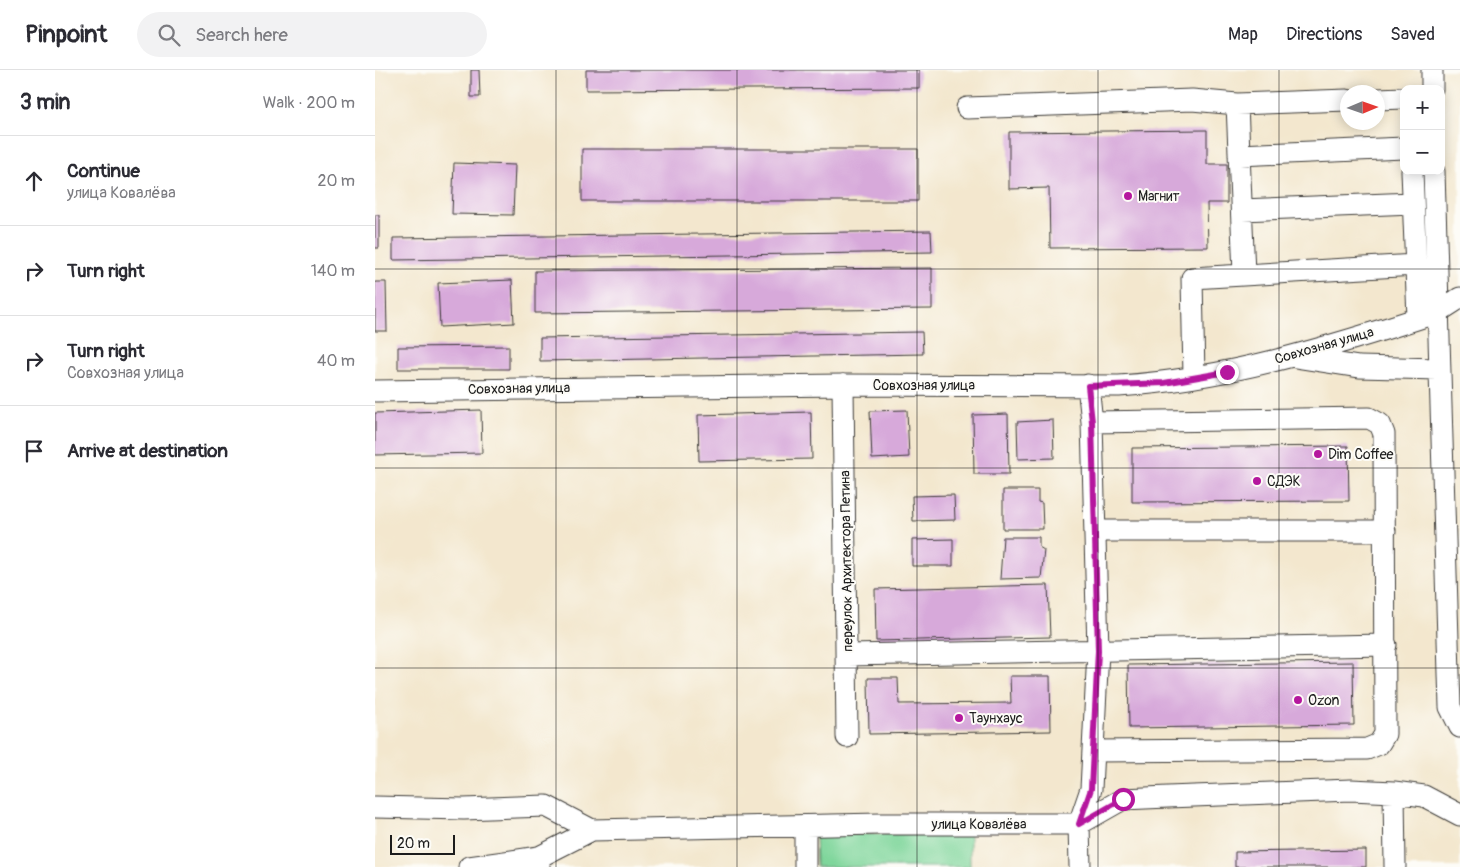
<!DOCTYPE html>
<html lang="en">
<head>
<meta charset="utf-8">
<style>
  body { margin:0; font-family:Pangolin,sans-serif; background:#f2f2f3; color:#2b2b33 }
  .controls { position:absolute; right:15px; top:15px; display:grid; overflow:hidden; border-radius:10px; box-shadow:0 2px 12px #0003 }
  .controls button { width:45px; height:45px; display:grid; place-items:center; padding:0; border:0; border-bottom:1px solid #e1e1e2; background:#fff; color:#2b2b33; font:25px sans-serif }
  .compass { position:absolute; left:965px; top:15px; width:45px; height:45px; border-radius:50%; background:#fff; box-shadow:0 2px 12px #0003; rotate:88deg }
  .scale { position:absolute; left:15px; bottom:12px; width:65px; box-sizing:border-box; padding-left:5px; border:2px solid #1c1c1c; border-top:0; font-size:14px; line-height:18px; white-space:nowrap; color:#1c1c1c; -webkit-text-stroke:4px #fdfcf7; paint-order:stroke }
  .stop { position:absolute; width:15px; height:15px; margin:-11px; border:4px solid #b5179e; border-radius:50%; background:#fff }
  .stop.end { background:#b5179e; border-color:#fff; box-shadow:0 1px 5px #0008 }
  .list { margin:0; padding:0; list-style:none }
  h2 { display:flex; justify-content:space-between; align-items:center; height:65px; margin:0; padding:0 20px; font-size:21px }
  h2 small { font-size:16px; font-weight:400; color:#7c7c81 }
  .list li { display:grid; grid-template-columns:32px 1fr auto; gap:15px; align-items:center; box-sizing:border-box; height:90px; padding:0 20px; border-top:1px solid #e1e1e2 }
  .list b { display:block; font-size:19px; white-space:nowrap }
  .list p { margin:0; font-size:16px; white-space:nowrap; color:#7c7c81 }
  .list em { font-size:16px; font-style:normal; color:#7c7c81 }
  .icon { flex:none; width:28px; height:28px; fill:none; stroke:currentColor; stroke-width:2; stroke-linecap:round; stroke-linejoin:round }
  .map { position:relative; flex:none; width:1085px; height:797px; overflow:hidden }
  header { display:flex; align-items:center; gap:30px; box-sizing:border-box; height:70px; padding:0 25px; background:#fff; border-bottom:1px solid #e1e1e2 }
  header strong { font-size:24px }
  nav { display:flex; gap:28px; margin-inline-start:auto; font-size:18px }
  .search { width:350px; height:45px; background:#f2f2f3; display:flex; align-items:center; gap:12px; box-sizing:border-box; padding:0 18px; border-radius:28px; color:#7c7c81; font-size:19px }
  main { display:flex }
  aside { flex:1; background:#fff }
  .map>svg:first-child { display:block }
  .green { fill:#7dd59a; stroke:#4c785b }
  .building { fill:#d7a9da }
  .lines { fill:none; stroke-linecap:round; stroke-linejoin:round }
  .minor-casing { stroke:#3c3a37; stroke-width:23 }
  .minor { stroke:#fff; stroke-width:21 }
  .route { stroke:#b5179e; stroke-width:6 }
  .grid { fill:none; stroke:#1c1c1c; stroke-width:1; stroke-opacity:0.55 }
  .poi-dot { fill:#b5179e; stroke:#fdfcf7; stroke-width:2 }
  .labels { text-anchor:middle; stroke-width:4; stroke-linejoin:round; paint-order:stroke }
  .poi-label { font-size:14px; fill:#1c1c1c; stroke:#fdfcf7; text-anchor:start }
  .street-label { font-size:14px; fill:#1c1c1c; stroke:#fdfcf7 }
</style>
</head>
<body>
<header>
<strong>Pinpoint</strong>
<div class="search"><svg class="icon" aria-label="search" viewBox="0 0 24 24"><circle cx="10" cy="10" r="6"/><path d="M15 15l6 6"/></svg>Search here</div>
<nav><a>Map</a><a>Directions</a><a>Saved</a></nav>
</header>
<main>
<aside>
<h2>3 min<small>Walk · 200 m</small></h2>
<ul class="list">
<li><svg class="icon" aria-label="ahead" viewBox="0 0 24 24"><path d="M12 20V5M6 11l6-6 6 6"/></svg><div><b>Continue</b><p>улица Ковалёва</p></div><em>20 m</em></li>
<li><svg class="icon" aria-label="right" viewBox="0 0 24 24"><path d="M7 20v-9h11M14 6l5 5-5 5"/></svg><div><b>Turn right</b></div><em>140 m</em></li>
<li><svg class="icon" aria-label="right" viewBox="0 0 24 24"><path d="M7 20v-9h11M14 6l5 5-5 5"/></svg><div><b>Turn right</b><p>Совхозная улица</p></div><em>40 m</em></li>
<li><svg class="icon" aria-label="arrive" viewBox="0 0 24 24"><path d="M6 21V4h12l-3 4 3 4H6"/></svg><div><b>Arrive at destination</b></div></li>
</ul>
</aside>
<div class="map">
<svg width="1085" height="797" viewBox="0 0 1085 797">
  <rect width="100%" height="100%" fill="#fdfcf7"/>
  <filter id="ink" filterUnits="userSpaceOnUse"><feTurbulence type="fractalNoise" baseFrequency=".02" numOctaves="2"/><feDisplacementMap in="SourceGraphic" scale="10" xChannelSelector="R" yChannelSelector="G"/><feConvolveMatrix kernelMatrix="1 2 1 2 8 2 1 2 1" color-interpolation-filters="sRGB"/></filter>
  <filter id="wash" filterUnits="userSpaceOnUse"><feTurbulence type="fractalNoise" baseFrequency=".0096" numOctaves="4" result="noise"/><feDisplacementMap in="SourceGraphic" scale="20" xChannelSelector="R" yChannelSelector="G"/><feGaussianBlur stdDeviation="1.12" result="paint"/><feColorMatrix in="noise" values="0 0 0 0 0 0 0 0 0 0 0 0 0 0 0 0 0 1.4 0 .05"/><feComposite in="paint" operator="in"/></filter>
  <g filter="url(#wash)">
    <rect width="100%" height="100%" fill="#f3e7ce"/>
    <path class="green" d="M595,763V797H441L440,765Z"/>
    <g id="blocks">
      <path class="building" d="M96,0H104L105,27H96Z
        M211,0H544V18L211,20Z
        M832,60V94H852V133H832L833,177L675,178L674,118L634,119V62Z
        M207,79H543V131H207Z
        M79,93L140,95L138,145L77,144Z
        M0,145H4V178H0Z
        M556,161L557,182L18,190V168Z
        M557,198V239L160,243V201Z
        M137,210L139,253L65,257L63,213Z
        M0,212H11L12,261H0Z
        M547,262L548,284L165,291V268Z
        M134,276V299H23V277Z
        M106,340L107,383L0,385V343Z
        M532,340L534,387L497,389L495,341Z
        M436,342L437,389L324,391L323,345Z
        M633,344L634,404H599L598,345Z
        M678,350L679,388L643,389L642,352Z
        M973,376L974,431L757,432V378Z
        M628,420H663V432L667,433L668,459H628Z
        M579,425L580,450L538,451L537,426Z
        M628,467H664V477L669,480L666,508L625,509Z
        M578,469V496H537V470Z
        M673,515L675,567L501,571L500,519Z
        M978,592L979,655L754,658L753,595Z
        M635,606H675L676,661L494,664L493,608H523L524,634L636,633Z
        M991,780V797H860V782Z"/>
    </g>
  </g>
  <g filter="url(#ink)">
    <use href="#blocks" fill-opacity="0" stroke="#3c3a37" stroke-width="1"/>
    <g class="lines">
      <defs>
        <path id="minor" d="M1057,0V19
          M1002,29L1029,28
          M592,38L817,30L862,34
          M864,85L1029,78
          M1037,101L1043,248
          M1059,101L1075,637L1085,657
          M867,140L1038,133
          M869,204L862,34L972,30
          M920,287L984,297L1063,299
          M819,307L817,208L1041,195
          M468,315L472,667
          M0,321L468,315L744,316C853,309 959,276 1063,242L1085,228
          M717,352L994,348L1005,354L1009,364L1010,664L1004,674L992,679L719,681
          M720,461H1010
          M473,585L1011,575
          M1019,722L1020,797
          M0,737L89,739L171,736L217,760
          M94,797L164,787
          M164,797V787L217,760L506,754H704L748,729L793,727L976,720L1019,722L1049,726L1085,745
          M430,797V756
          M705,797L704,754L716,719L723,581L717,352L713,315"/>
      </defs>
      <use href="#minor" class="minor-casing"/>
      <use href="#minor" class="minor"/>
    </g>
  </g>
  <g class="lines" filter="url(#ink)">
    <path class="route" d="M748,729L704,754L716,719L723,581L717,352L713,316L789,313L852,302"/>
  </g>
  <path class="grid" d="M181,0V797M362,0V797M542,0V797M723,0V797M904,0V797M0,199H1085M0,398H1085M0,598H1085"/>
  <g class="poi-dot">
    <circle cx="753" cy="126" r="5"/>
    <circle cx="943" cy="384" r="5"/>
    <circle cx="882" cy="411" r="5"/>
    <circle cx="923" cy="630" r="5"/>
    <circle cx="584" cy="648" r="5"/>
  </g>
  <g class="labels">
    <g class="poi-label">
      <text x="763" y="131">Магнит</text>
      <text x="953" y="389">Dim Coffee</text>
      <text x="892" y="416">СДЭК</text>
      <text x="933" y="635">Ozon</text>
      <text x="594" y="653">Таунхаус</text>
    </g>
    <g class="street-label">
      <text transform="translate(949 275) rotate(-16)" y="5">Совхозная улица</text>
      <text x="549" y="320">Совхозная улица</text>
      <text transform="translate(144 318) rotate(-1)" y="5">Совхозная улица</text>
      <text transform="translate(471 491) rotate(-91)" y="5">переулок Архитектора Петина</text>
      <text x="604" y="759">улица Ковалёва</text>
    </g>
  </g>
</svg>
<div class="controls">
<button>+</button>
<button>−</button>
</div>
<svg class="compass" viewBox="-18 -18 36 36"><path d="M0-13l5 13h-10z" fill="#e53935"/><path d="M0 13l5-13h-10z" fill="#7c7c81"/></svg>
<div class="scale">20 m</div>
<div class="stop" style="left:748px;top:729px"></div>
<div class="stop end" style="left:852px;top:302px"></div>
</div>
</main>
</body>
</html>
